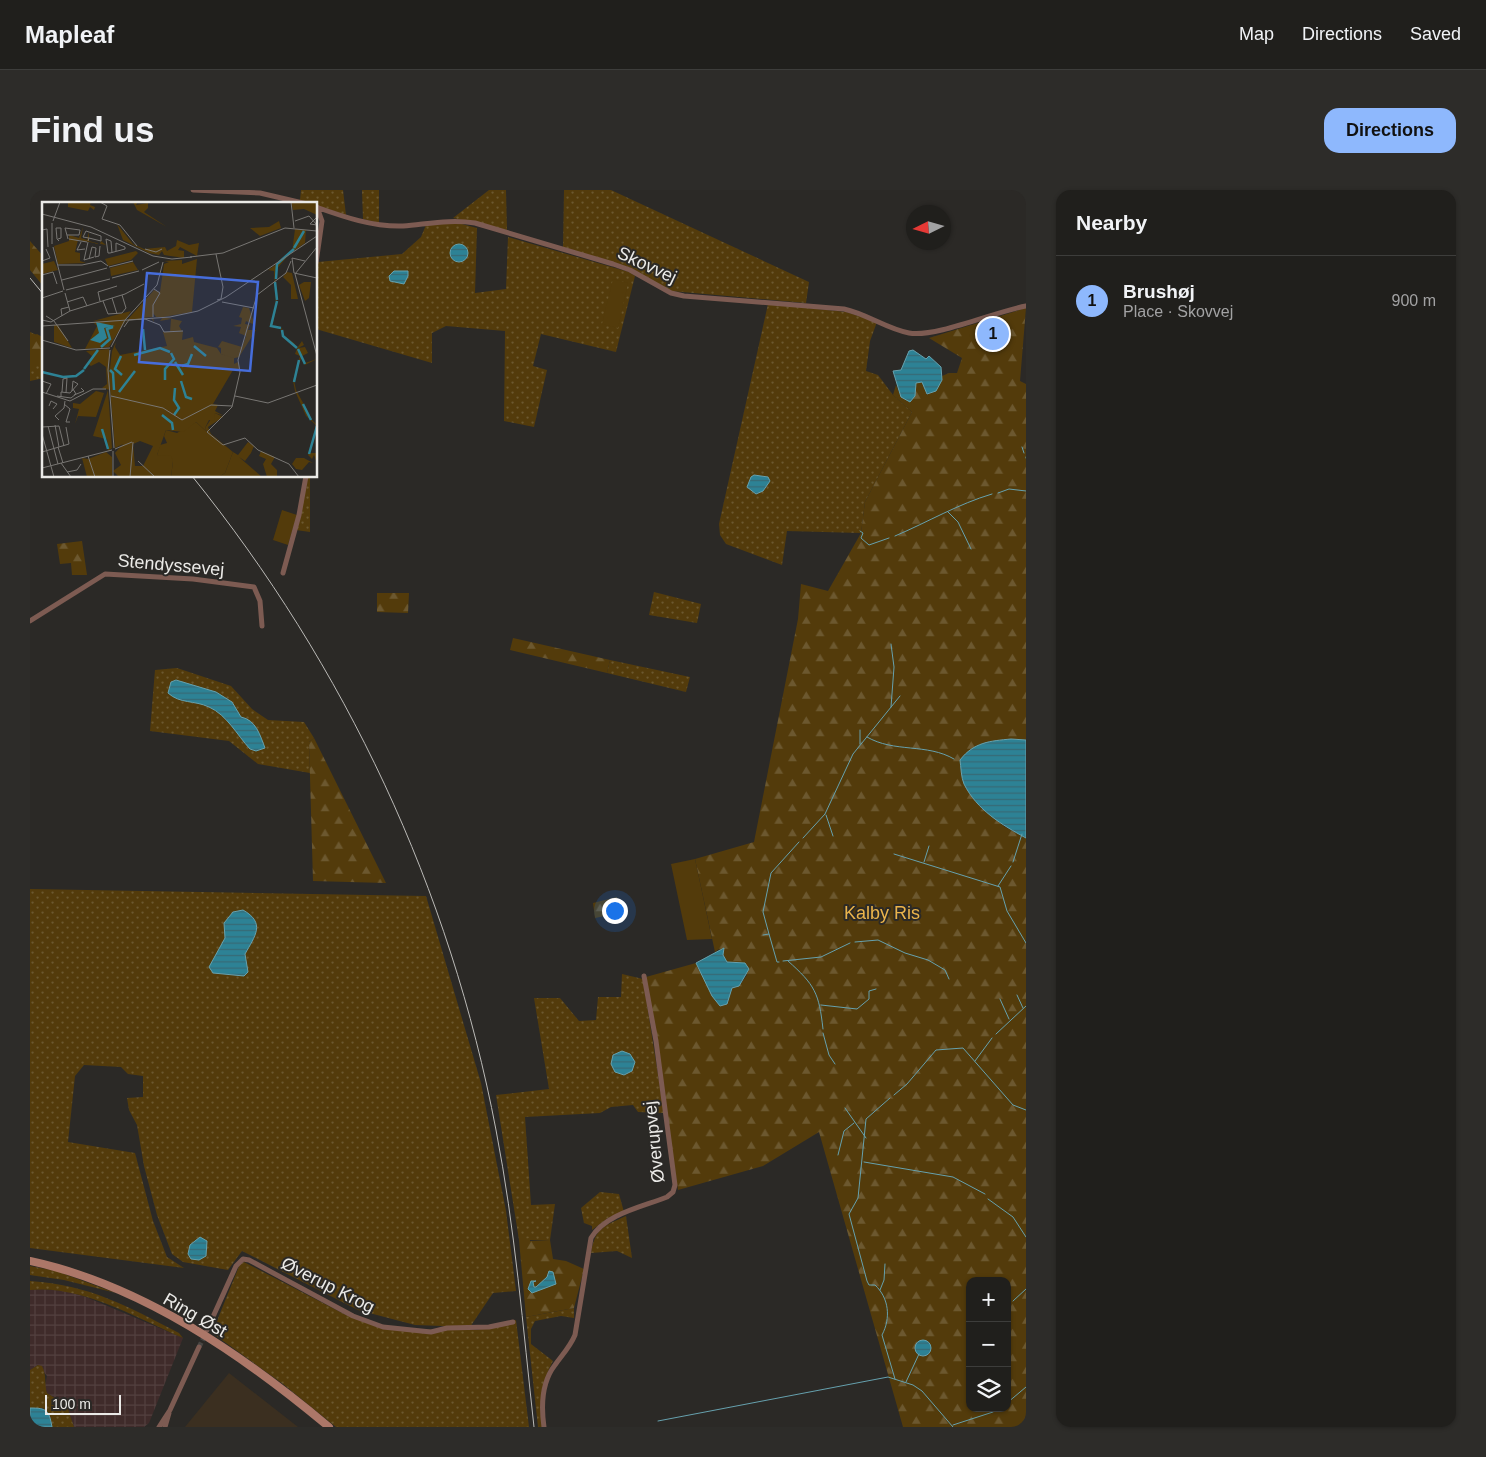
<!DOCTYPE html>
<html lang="en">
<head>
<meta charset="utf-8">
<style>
  body { margin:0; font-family:Arial,sans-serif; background:#2d2c29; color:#f1f3f6 }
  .controls { position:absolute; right:15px; bottom:15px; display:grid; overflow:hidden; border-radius:10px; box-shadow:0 1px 4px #0004 }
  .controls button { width:45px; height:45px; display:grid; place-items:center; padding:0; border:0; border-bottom:1px solid #3d3d3b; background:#201f1c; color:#f1f3f6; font:25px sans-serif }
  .compass { position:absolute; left:876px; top:15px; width:45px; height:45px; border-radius:50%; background:#201f1c; box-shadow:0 1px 4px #0004; rotate:265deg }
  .scale { position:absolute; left:15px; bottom:12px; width:76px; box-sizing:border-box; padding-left:5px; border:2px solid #ebeae7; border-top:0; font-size:14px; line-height:18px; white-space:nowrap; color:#ebeae7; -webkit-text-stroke:4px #2b2926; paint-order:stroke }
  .you { position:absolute; left:584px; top:720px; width:18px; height:18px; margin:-12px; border:4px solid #fff; border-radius:50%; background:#1a73e8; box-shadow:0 0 0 8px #1a73e833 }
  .badge { display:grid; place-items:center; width:32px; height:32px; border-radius:50%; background:#8eb8fd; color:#111; font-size:16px; font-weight:700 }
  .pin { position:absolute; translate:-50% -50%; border:2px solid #fff; box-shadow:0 1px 5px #0006 }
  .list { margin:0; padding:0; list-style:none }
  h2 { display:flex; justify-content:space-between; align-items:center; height:65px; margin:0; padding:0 20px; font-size:21px }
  h2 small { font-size:16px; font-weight:400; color:#a2a2a3 }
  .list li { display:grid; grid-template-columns:32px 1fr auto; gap:15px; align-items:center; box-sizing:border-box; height:90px; padding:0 20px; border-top:1px solid #3d3d3b }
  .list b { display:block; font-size:19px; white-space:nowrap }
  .list p { margin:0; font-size:16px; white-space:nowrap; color:#a2a2a3 }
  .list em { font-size:16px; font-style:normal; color:#a2a2a3 }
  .icon { flex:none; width:28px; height:28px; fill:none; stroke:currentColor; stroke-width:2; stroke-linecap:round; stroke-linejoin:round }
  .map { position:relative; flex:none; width:996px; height:1237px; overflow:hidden; border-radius:15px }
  header { display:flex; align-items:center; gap:30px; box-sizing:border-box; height:70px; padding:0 25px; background:#201f1c; border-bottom:1px solid #3d3d3b }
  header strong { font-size:24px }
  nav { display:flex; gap:28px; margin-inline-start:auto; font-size:18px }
  .intro { display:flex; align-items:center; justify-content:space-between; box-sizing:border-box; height:120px; padding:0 30px }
  h1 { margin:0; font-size:35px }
  .button { padding:12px 22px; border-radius:15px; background:#8eb8fd; color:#111; font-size:18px; font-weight:700 }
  main { display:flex; gap:30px; padding:0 30px }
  aside { flex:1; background:#201f1c; border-radius:15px; box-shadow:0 1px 4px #0004 }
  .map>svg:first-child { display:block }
  .commercial { fill:#3b2f20 }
  .industrial { fill:url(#industrial-grid) }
  .grass { fill:url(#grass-dots) }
  .forest { fill:url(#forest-firs); fill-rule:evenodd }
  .pitch { fill:#533b0b }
  .water { fill:url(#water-rules); stroke:#66a1ae }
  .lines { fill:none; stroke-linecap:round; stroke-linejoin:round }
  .stream { stroke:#66a1ae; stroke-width:1 }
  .minor-tunnel { stroke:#484643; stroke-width:5; stroke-dasharray:5 2.5; stroke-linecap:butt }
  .minor { stroke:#7d5b52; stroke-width:5 }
  .secondary { stroke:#ac7768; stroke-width:8 }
  .rail { stroke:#bbbab7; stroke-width:1 }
  .labels { text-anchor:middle; stroke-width:4; stroke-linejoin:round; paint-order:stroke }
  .street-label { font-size:18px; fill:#ebeae7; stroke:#2b2926 }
  .park-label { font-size:18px; fill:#ebb44b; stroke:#2b2926 }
  .inset-river { fill:none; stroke:#2d8295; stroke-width:2.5 }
  .inset-road { fill:none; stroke:#787673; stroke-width:1 }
  .view { fill:#466ddb; fill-opacity:0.15; stroke:#466ddb; stroke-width:2.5 }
  .inset-edge { fill:none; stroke:#ebeae7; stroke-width:2.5 }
</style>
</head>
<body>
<header>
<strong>Mapleaf</strong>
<nav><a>Map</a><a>Directions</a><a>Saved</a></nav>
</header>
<div class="intro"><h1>Find us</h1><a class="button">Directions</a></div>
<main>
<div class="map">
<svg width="996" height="1237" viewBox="0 0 996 1237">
  <defs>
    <pattern id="industrial-grid" width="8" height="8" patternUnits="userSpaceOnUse" patternTransform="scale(1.25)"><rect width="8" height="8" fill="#3f2b2a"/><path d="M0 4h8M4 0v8" fill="none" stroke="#52403f"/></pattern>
    <pattern id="grass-dots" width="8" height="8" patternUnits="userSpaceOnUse" patternTransform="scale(1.25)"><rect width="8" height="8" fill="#533b0b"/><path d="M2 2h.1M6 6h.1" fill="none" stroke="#6c582f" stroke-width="1.8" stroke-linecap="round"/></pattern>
    <pattern id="forest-firs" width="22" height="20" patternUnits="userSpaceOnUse" patternTransform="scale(1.25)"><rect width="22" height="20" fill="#533b0b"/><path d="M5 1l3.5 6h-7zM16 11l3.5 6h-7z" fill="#6c582f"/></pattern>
    <pattern id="water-rules" width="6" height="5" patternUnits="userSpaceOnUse" patternTransform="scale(1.25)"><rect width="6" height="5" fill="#2d8295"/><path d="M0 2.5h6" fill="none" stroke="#376a75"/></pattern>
  </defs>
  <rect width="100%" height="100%" fill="#2b2926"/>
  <path class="commercial" d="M199,1183L268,1237H155Z"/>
  <path class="industrial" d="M10,1099L36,1101L56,1107L153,1148L119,1233L114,1237H44L37,1216L17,1203L15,1196L17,1186L8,1175L0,1180V1100Z"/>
  <path class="grass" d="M271,0H313L316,25L270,10Z
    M332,0H349V33L333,29Z
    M459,0H476L477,40L423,28Z
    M534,0H581L779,92L776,113L641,101L601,78L533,57Z
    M428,33L447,38L445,103L476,99L478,47L599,82L605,86L586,162L511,144L503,176L517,180L504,237L474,231L475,141L416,136L402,143V173L286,139L288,72L372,64L391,47L396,35Z
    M738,114L816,122L847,132L840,151L836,181L848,185L863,205L882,222L835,312L831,343L757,341L752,375L696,354L690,345L689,334Z
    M0,142L14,148V188L0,191Z
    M277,286H280V342L266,340Z
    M624,402L671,414L667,433L619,425Z
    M580,470L660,487L656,502L577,483Z
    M147,478L201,496L222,519L238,530L274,532L284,548L279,552L280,583L228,574L199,551L120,541L125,480Z
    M0,699L396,706L451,893L476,1021L486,1101L463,1103L440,1137L385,1135L328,1120L212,1061L198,1080L153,1072L142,1064L127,1025L114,976L107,935L99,920L97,908L113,907V886L98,884L91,877L54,875L45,886L38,952L105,963L123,1031L137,1067L154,1078L0,1058Z
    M592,784L613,789L634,923L608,922L603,915L581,917L570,923L495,927L501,1015L525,1014L520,1050H489L466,905L519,899L504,808H530L549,831L566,830L568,807H591Z
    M570,1002L589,1004L594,1022L578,1028L562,1040V1036L554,1033L551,1018Z
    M596,1026L602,1068L587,1061L561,1063C565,1038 574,1036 596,1026Z
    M214,1072L314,1124L353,1139L447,1140L486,1130L499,1237H306L253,1194L182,1143L210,1074Z
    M0,1076L26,1081L86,1103L34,1090L0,1085Z
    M0,1091C60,1095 97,1116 149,1143L153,1148C106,1128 53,1095 0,1100Z
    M544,1118V1128L531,1126L505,1131L501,1139V1154L523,1171C511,1193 510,1212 513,1237H508L496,1127Z
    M8,1175L12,1176C17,1186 14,1193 17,1203L37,1216L44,1237H22L20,1226L13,1218H0V1180Z"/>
  <path class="forest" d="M0,51L14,67V97L0,80Z
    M996,118L990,191L996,194V550L981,549L951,618L975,637L996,648V1237H873L789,942L733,976L648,1000L616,787L666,773L682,806L697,814L702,798L709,796L717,785L709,772H697L689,759L685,762L665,669L724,652L768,429L771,394L798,401L831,343L835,312L882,222L863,205L866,195L871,207L885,206L886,193L892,192L897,204L912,190V186L919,183H927L932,168L899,148ZM940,1091H977V1218H940Z
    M7,144L14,148V174H0V148Z
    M52,351L57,385H42L41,373L30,374L27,354Z
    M347,403H379L378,423L347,422Z
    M483,448L580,470L577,483L480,460Z
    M284,548L356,693L283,691L279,552Z
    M587,707L589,723L565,728L563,713Z
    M500,1048V1051L520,1050L523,1069L536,1071L554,1079L544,1118L496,1127L489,1050Z"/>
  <path class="pitch" d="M583,89L598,93L588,138L572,134Z
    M252,320L267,325L258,355L243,350Z
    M665,669L682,749L657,750L641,674Z"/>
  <path class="water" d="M420 63a9 9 0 1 1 18 0a9 9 0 1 1-18 0Z
    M364,81H378V86L374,94L360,91L359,86Z
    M883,160L896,169L899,166L911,177L912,190L906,201L897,204L892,192L886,193L885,206L880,212L871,207L863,181L871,180L879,161Z
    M724,285L738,287L740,291L733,301L726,304L717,297L721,287Z
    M146,490L186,502L202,512L211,527C226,530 230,545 235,558L226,561L220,559C207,545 197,525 179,517C164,510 150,514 138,503L141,492Z
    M981,549L996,550V648C972,635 947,620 934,594C931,587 931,577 930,570C944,552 960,551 981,549Z
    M213,720C236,733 225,746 215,764L218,782L214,786L183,783L179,777L195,748L194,733L203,722Z
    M694,758L693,765L697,772L715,773L719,779L709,796L702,798L697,814L690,816L682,806L666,773Z
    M592,861L600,864L605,872L602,881L594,885L585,882L581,874L583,865Z
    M170,1047L177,1051L176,1066L169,1070L161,1069L158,1064L160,1055Z
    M519,1081L523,1082L526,1094L502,1103L498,1099L501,1091H506L503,1092L504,1097H506L517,1087Z
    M885 1158a8 8 0 1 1 16 0a8 8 0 1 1-16 0Z
    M0,1218C17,1218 19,1220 22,1237H0Z"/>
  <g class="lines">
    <path class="stream" d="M992,257L994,263
      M996,267V268
      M968,303L979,299L996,301
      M918,322L928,332L941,359
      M830,341L833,343L831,348L839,355L859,348
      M865,346C898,332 928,314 962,304
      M861,454L864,477L861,517
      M830,540V554
      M837,547C864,563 897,553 924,569
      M796,625L803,646
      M773,648L795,624L823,564L870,506
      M864,664L970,697L977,721L996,753
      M894,672L899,656
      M983,672L992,644
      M968,696L981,676
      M739,744L733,722L741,683L769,652
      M733,745L739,744L747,772H749
      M825,752L848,750L875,763L898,770L915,780L919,789
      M753,771L791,767L820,753
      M758,771C785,795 789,803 793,839
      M987,805L993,818
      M970,809L979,829
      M791,815L827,819L839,809V801L846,799
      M793,843L799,865L805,874
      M966,844L996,816
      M945,871L962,848
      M864,905L877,894L906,860L933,858L983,915L996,920
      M860,908L836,929L828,1008L819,1024L837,1091L839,1095H845C859,1108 861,1128 852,1145L865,1189
      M815,918L836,948
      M808,965L814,941L824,933
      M834,972L923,987L955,1004
      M958,1009L983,1027L996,1047
      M850,1100L854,1090L855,1074
      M983,1111L996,1099
      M876,1192L889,1164
      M977,1213L996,1197
      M968,1220L971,1218
      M628,1231L858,1187L883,1195L892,1201L923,1237
      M923,1235L963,1222"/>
    <path class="minor-tunnel" d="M169,1157L176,1143"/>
    <path class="minor" d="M163,0L230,3L277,14
      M286,17C314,27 343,37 373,36C398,34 420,29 445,33L583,74L600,80L641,103L654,106L814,119C837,124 857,139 879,143C905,148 967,121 996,116
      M286,73L292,31L287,17
      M253,383L269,325L276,286
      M0,431L75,384L163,389L224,397L230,411L232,436
      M177,1140L206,1076L213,1069L219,1070L323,1126L353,1137L401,1142L417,1138L459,1137L483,1132
      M129,1237L140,1220L169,1157
      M135,1237L139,1223
      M514,1237C511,1216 511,1193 525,1175C532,1165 540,1157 545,1145L561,1048C575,1024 612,1017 637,1007L643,1002L645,995L626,851L614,786"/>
    <path class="secondary" d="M0,1071C112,1095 213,1165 299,1237"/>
    <path class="rail" d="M0,88L14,105
      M162,286C316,477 420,699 466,940C485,1038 493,1138 504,1237"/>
  </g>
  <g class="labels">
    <g class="street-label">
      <text transform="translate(617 75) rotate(25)" y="6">Skovvej</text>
      <text transform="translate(141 375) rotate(5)" y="6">Stendyssevej</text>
      <text transform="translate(624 952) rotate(-96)" y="6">Øverupvej</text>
      <text transform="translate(298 1095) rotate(27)" y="6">Øverup Krog</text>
      <text transform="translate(165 1125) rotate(30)" y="6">Ring Øst</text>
    </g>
    <g class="park-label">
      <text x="852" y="729">Kalby Ris</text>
    </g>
  </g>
  <g transform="translate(12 12)">
    <rect width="275" height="275" fill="#2b2926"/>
    <path d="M26,0H49L48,3L53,5L52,8L48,5L46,9L26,5ZM91,0H96L94,3L106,1V6L102,10L125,25L95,8ZM249,0H275V13L262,7L251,8ZM75,22L91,42L102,47L123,45L125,49L134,44L135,38L147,43L157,41L155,54L138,45L136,48L142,49V56L122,53L120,49L117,53L107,51L81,38ZM41,25L39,36L45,38L47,30V39L58,42L59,39L64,43L36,38L33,50L38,51V59L44,61L16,62L12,44L27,39V33L37,36ZM253,27L264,28L263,41L250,50ZM94,49L96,51L89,58L66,64L63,57ZM245,55L233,69L235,103L230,124L240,126L241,133L252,141L255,146L260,139L262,143L256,146L263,145L266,151L260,154L263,161L275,157L263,163L259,156L252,178L254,188L265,208V213L275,223L268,251H275V261L272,253L270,257L266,253L275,224L264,214L253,189L251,179L258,154L253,152L255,146L241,134L239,126L228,124L234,103L232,69L226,68ZM155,57L150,110L121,115L140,119L137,124L140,129L128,130L129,117L118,119L121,115H114L111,111V115L99,116H111L112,120L109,116L86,118L79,125L112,88L118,90L122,62L127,60L122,59L140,58V62ZM12,59L16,68L0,72V62ZM91,60L96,68L69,74L68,66ZM245,70L250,71L256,97H249V83L241,75ZM201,105L207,106L213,123L204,119L203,122L208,123L206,128H214L197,155L189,157L179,152V146L176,145L180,139L200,145L204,134L197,131L199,125L191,124L199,122L200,116L197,115ZM89,109L67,145L43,147L55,124L51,120L67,118L51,119ZM12,123H16L30,146L12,140ZM67,147L68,188L60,186L65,182L64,165L57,160L49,164L46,162L51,155L44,149ZM54,189L62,191L54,215L36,214L33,222L37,207L31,206V201L38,202ZM173,211L181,215L166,225L169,232L191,250L183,271L177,275H129L131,259L115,253L118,243L125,241L122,234L124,228L135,231L154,220L165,230L163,226ZM64,250L70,255V275H45L40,256L46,257ZM254,256H262L271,261L267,260L260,268L254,267L250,262Z" fill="#533b0b"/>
    <path d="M237,19L239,26L218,34L208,26L227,25ZM141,129L140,138L151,135L152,140L175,146L179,152L192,156V162L196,160L198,169L191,168L171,202L176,203L173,209L182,214L173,211L172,219L167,218L163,226L165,230L154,220L141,230L124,228L115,253L129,254L131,259L129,275H77L71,269L79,263L73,251L81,242L73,246L67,174L70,149L74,140L73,145L78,153L125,144L121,130ZM98,239L111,244L101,264H93L91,242ZM66,188L70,246L66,249L65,237L51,234ZM206,240L212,244L209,251L203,259L197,255L220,275H177L183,271L191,250L196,253ZM219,249L233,255L229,262L235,268V275H225L221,262L224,257L217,254Z" fill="#533b0b" fill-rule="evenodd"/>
    <path d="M262,80H269L267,96L263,99L257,83Z" fill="#533b0b"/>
    <path d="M54,120L73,124L62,126L65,136L58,141L48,138L57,131Z" fill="#2d8295"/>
    <path class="inset-river" d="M252,46L262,29M234,77L235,62L252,47M233,80L235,98M235,99L229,124L239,126M101,127L103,148M240,128L241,134L255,146M152,144L164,154M59,145L68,137L65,127L71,125L64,127M256,147L263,162M92,153L118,146L128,150M79,154L73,167L80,173M133,160L141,173M140,164L146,162L150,152M42,167L56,148M68,168L71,171L72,188M0,170L21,175L34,174L42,168M123,178V167L132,157L129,151M139,179L144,195L150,197M252,180L257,158M77,190L93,169M261,202L269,218M120,213L130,221L131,228M132,213L137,206L132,198L133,186M60,227L66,247M267,252L275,224"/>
    <path class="inset-road" d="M58,0L65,4L60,17L78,23L95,44M249,0L252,26M0,12L49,25L111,54L130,57L150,55M11,19L18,0M253,19L267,14L275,23M10,21V42M275,23L268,22L275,15M0,28L5,27L6,45M25,33H37L38,28L23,26L26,37M16,37L19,36V26H14L15,37L17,39M27,37L45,40M46,39L47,36L59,39V34L44,29L41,35L47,36M39,40L35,48L43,47M46,40L42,58L52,55M11,45L22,88M275,45L253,72L275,154M103,47L114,50L120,47M74,49V41L83,45M70,51L69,39L64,37L66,51H68L83,47V45M174,52L181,85L179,97L175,98M148,55L181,51L243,26L275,29M47,57L50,45L54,46L53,55L57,54L58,44M0,59L8,56L4,47M249,59L244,71L215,93L196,158L198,170L190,205L165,230L181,243L203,236L216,248L247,262L257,275M263,59L250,56L252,71L275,76M16,63H40L59,59L66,64M67,65L91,59M100,68L117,60M0,73L11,70L15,82M70,76L97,69M20,78L65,66M24,88L68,77M23,91L28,109M0,96L21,89M70,96L75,112M58,99L56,90L75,84M61,99L66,112L80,111L84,106L80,93M25,100L41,95L45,104M180,100L212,106M28,109L83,92L102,82M4,114L12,119L26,139M20,114L19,107L27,105M111,115V103L118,91L112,87M0,118L9,120L28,109M0,124L128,115L156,109L184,95L275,34M82,125L87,118L103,117L118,123L122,130L141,129M0,138L34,148L68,146M69,145L83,118L115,83L121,60M68,148L66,168L72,246M0,179L9,182L4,192M30,189L31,179L36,182M0,190L28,199L51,187H64M20,190L21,177L25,176L24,191M32,193L42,189L39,186M15,194L29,196L34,192L31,187M69,194L121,206L140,218L169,203L190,204M193,194L226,201L275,183M19,195V190L28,191L36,182M22,202L28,207L24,220H28M7,204L9,199L15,202L11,207M17,218L13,214L22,206L23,199M13,223L17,245M6,224L16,262M0,225L17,224L22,244M0,232L12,275M16,245L21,261M73,247L90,240M0,250L27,242L24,225M46,254L53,275M96,259L113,275M19,261L29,275M0,266L70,248M25,270L35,268L39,262M71,275V249M88,275L91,240"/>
    <path class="view" d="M105,71L216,80L208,169L97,160Z"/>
    <rect width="275" height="275" class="inset-edge"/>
  </g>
</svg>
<div class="controls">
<button>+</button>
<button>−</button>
<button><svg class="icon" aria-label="layers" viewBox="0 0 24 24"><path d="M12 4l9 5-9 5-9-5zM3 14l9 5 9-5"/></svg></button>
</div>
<svg class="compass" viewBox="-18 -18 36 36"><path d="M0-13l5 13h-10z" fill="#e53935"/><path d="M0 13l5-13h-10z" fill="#a2a2a3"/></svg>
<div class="scale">100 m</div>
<div class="you"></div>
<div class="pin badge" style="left:963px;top:144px">1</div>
</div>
<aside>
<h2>Nearby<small></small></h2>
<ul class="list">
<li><span class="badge">1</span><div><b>Brushøj</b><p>Place · Skovvej</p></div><em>900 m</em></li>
</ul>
</aside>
</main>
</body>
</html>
